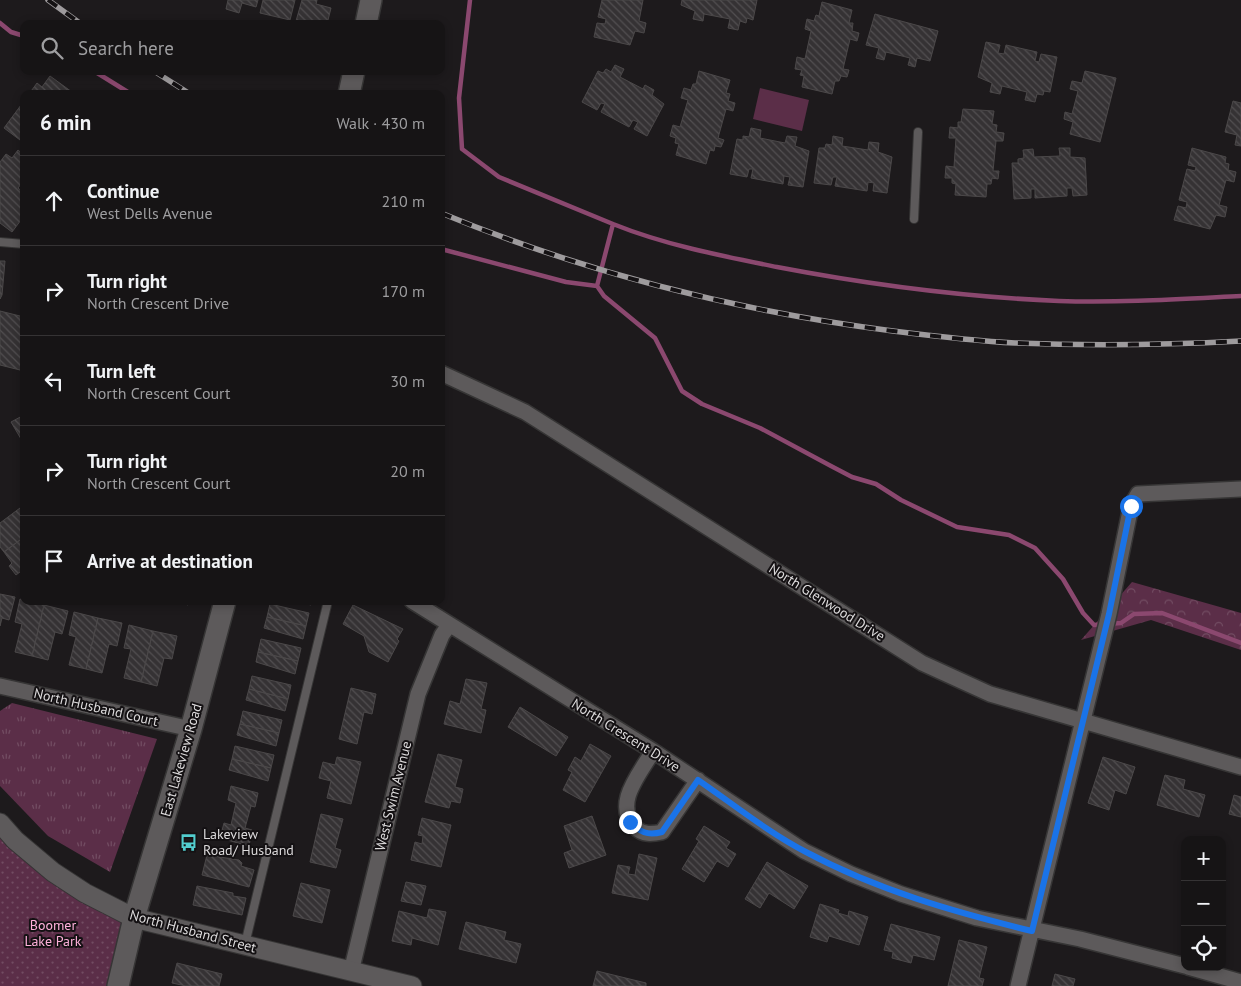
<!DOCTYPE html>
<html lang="en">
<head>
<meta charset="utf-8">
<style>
  body { margin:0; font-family:"PT Sans",sans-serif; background:#1f1d1e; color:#f1f3f6 }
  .controls { position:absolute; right:15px; bottom:15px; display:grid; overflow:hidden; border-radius:10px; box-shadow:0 2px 8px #0003 }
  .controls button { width:45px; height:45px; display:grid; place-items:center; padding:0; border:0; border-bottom:1px solid #353334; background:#161415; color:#f1f3f6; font:25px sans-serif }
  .stop { position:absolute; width:15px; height:15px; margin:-11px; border:4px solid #1a73e8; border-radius:50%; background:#fff }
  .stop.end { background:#1a73e8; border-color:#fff; box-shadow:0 1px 5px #0008 }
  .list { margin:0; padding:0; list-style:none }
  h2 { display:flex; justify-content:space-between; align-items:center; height:65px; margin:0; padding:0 20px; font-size:21px }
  h2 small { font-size:16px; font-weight:400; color:#9e9ea0 }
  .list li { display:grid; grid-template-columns:32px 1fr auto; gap:15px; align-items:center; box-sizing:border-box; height:90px; padding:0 20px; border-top:1px solid #353334 }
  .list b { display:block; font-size:19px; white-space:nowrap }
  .list p { margin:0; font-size:16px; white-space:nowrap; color:#9e9ea0 }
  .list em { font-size:16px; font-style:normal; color:#9e9ea0 }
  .icon { flex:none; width:28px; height:28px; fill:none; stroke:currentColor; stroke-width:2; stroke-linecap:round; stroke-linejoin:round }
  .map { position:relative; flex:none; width:1241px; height:986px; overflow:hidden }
  .search { position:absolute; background:#161415; box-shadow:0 2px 8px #0003; left:20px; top:20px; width:425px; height:55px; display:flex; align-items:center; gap:12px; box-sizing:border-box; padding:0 18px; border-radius:10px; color:#9e9ea0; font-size:19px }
  .panel { position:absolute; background:#161415; box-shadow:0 2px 8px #0003; left:20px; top:90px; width:425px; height:515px; border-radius:10px }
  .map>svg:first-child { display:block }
  .grass { fill:url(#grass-tufts) }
  .forest { fill:url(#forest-crowns) }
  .park { fill:url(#park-dots) }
  .pitch { fill:#5b2e48 }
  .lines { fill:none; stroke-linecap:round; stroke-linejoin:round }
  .stream { stroke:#8b486f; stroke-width:4.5 }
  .building { fill:url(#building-back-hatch); stroke:#4b4849 }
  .service-casing { stroke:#363535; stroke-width:10 }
  .minor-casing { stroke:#363535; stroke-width:18 }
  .tertiary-casing { stroke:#363535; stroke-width:21 }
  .secondary-casing { stroke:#363535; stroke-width:24 }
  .service { stroke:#5d5a5b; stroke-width:8 }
  .minor { stroke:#5d5a5b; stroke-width:15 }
  .tertiary { stroke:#5d5a5b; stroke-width:19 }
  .secondary { stroke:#5d5a5b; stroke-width:21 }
  .rail-casing { stroke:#9e9b9d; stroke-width:5.5 }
  .rail { stroke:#141113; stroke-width:4; stroke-dasharray:11; stroke-linecap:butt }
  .route { stroke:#1a73e8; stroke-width:6 }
  .labels { text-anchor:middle; stroke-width:4; stroke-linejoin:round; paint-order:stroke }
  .street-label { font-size:14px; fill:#dddbdc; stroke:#141113 }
  .poi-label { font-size:14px; fill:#dddbdc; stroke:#141113; text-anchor:start }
  .park-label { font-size:14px; fill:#feb0da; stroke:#141113 }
</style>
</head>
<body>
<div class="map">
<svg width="1241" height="986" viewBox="0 0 1241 986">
  <defs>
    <pattern id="grass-tufts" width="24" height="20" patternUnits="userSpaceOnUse" patternTransform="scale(1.25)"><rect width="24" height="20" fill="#5b2e48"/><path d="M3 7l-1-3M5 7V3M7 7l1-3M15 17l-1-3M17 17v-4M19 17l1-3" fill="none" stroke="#724c62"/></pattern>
    <pattern id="forest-crowns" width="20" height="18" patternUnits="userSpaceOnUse" patternTransform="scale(1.25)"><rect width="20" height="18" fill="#5b2e48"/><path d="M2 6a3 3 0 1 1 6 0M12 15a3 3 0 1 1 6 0" fill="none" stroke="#724c62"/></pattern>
    <pattern id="park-dots" width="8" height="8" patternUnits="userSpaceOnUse" patternTransform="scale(1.25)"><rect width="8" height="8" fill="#5b2e48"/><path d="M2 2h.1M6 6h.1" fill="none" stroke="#724c62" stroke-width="1.8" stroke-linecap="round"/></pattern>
    <pattern id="building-back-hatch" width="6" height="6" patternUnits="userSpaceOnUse" patternTransform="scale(1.25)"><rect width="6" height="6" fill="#353234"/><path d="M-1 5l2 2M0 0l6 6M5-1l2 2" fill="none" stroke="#524f51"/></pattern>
  </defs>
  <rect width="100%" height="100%" fill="#1d1a1c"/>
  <path class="grass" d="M12,703L157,739L110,872L48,836L0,786V711Z"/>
  <path class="forest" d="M1132,582L1241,613V650L1151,620L1081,640Z"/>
  <path class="park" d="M0,824L132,918L116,986H0Z"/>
  <path class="pitch" d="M760,88L809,100L802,131L753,119Z"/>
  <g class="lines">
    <path class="stream" d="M470,0L459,98L462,149L499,177L613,224L597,286
      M0,23L11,32L24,36
      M94,71L131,94
      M613,224C665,245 722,256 777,267C871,285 964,297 1059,301C1120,303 1181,299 1241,296
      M441,249L566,282L597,286L604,296L655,338L682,391L702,404L760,428L831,466L852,477L876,484L901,500L957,527L1009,535L1035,548L1063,579L1083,613L1094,625L1121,623L1134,614L1162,613L1241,643"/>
  </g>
  <path class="building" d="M228,0H258L256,7L242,3L239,13L226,9Z
    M263,0H295L290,20L260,13Z
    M302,0H317L316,4L331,8L327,24L296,21Z
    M602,0H643L639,21L646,23L644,33L635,31L630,45L594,37L597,23L605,24L606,19L598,17Z
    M682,0H757L753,20L747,18L746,23L740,21L738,30L728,28L730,19L704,14L703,21L693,19L695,11L681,5Z
    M822,2L852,10L849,23H853L852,31L859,33L857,41L850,39L843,69L849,70L847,77L841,76L839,81H835L832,94L802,87L804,76L800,75L802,70L795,69L797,57L805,59L811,31L805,29L807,19L814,21L816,15L819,16Z
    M875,14L938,31L930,61L917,58L915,67L908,65L910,58L886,52L884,60L876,58L879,48L866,45Z
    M986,42L1000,45L998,53L1004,54L1006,45L1037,52L1035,61L1039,62L1041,54L1057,57L1050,92L1044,91L1043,95L1037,94L1035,102L1025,100L1027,92L1002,86L1000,94L990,92L992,83L978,77Z
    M615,65L624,69L620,77L643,89L645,85L654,90L652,95L664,104L647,136L634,129L638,122L633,120L629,127L601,112L605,104L601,103L597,110L582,102L598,71L603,73L606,69L611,72Z
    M699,71L730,80L726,93L730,94L728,101L735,103L733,111L726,109L718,138L724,140L721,147L715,146L714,151L710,150L706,164L676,155L679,144L675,143L676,138L670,136L673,125L680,127L688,100L681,98L684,88L691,90L693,84H696Z
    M1085,71L1116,78L1100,142L1070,134L1073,122L1064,119L1065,112L1072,114L1078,91L1070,89L1072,81L1082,83Z
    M50,76L72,92L71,94H29L37,83L42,87Z
    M24,101V143L4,128Z
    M1233,101L1241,103V146L1235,145L1237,135L1225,132Z
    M963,109L994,111L992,124L997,125L996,132L1004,133L1003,141H996L993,171H999L998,179L992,178L991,184H987L986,197L955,195L956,184L952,183V178H945L946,166L954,167L956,138H949L950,127L958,128V122H961Z
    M751,128L761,130L760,138L785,143L787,136L797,137L795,146L809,151L803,187L788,185L790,177L784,176L783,184L751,178L753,169H749L747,177L730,174L737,139L743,140V136L749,137Z
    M833,136L843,138L842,146L868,150L869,142L879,143L878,152L892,157L887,193L873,191L874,183L868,182L867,191L835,186L837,177H833L831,185L814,183L819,148H825L826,144L832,145Z
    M1059,148H1070V157L1085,158L1087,195L1073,196L1072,188H1067V196L1035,198V189H1031V198L1014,199L1012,163H1018V159L1024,158L1023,150L1033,149L1034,157L1060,156Z
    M1192,148L1226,157L1225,163L1229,164L1228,170L1236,172L1234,182L1226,180L1219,205L1227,207L1225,217L1216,215L1210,229L1174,220L1178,206L1186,208L1187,202L1179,200L1187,169L1195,171L1196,167L1188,165Z
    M18,150L24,155V180L18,188L24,193V216L12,232L0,223V162L6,154L12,158Z
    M0,261H5L2,295L0,299Z
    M0,311L24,317V371L0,365Z
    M24,415V444L11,422Z
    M20,508L24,513V537L4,552L0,547V523Z
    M24,537V569L16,575L9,566L12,563L4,552Z
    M0,594L15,597L9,620L2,618L0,626Z
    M20,599L44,605L32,656L15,652L22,624L15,622Z
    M177,601H189L188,605Z
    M296,601H311V605Z
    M270,604L309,613L306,626L267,617Z
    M44,605L68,611L62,634L55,632L48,660L32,656Z
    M353,605L403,629L397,639L399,641L388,662L369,652L364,636L343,624Z
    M74,612L98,618L86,669L69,665L76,637L69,635Z
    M267,617L306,626L303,639L264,628Z
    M98,618L122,623L117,646L109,644L102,673L86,669Z
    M129,625L153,631L141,682L124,678L131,649L124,648Z
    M153,631L177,636L172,659L164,658L157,686L141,682Z
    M261,639L301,648L298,661L258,652Z
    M258,652L298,661L295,674L256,662Z
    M252,676L291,685L288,699L249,689Z
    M466,679L487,683L481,709L486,710L481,733L444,724L450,701L460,704Z
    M351,688L376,694L372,714L364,712L357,744L339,739Z
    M249,689L288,699L285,711L246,700Z
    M520,707L568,737L556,756L508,727Z
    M243,711L282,720L279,733L240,724Z
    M240,724L279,733L276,746L237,735Z
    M590,744L611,756L585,802L563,790L572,772L568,770L575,757L581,761Z
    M235,746L274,755L271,768L232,759Z
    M438,754L462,760L455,787L463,789L460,803L451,801L449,808L425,802Z
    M337,757L361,762L351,804L327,798L331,781L319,778L323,762L335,765Z
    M1103,757L1135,767L1126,794L1115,790L1109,810L1088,803Z
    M232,759L271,768L268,781L229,770Z
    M1165,775L1185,780L1183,789L1205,795L1199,817L1157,805Z
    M231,786L258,793L255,807L251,806L245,828L252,830L249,846L220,838L224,823L231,825L236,803L228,800Z
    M1234,795L1241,797V817L1229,814Z
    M321,814L343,819L335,848L341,850L336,868L310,862Z
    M592,816L606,855L569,868L564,853L572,850L564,826Z
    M422,818L451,825L441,867L411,860L415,842L422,844L423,836L418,835Z
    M704,826L730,842L726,848L736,854L728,867L717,861L704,882L682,869L699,841L696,839Z
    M639,854L657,858L648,900L612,893L618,865L630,867L628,874L635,875Z
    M207,855L239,860L242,863L241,866L254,870L249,887L202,875Z
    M767,862L808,886L794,909L769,893L760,908L745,899Z
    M406,882L426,886L421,905L401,901Z
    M301,883L330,890L322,923L293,916Z
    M197,886L233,893V896L246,898L242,915L193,905Z
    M820,904L839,910L838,913L848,916L849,911L868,917L859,945L829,936L827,942L810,937Z
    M429,909L446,912L438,945L412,938L411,945L392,941L399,911L427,918Z
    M466,922L506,932L504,940L521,944L516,963L459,949Z
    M891,924L940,937L934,960L913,955L911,963L892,958L893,952L884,950Z
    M959,940L987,947L979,978L984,979L982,986H948Z
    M177,963L222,974L219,986H186L172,983Z
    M597,971L646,983V986H593Z
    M1055,974L1075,979L1073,986H1052Z"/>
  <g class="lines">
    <defs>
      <path id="service" d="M914,219L918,132
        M0,242L24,244
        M245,944L328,601"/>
      <path id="minor" d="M441,373L525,412L922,663L990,694L1241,767
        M412,601L653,751L804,851L851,874L901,894L977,918L1080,939L1185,966
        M0,686L191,729
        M653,751C640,774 612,804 636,828C643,835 652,834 662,832L698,780
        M1188,967L1241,982
        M351,972L418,694L442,635L449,625
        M1018,986L1109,614L1131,506L1138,494L1241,489"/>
      <path id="tertiary" d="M0,823L15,840L53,872L85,893L134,918L412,986"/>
      <path id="secondary" d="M366,24L371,0
        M349,94L354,71
        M118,986L134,918L191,729L225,601"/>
    </defs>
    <use href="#service" class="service-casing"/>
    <use href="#minor" class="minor-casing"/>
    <use href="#tertiary" class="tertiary-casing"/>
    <use href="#secondary" class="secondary-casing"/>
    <use href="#service" class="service"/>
    <use href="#minor" class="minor"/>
    <use href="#tertiary" class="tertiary"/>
    <use href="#secondary" class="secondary"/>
    <defs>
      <path id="rail" d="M48,0L81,24
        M154,71L190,94
        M441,213C586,273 737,311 893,331C933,336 974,341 1015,343C1090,346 1166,345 1241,341"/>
    </defs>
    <use href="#rail" class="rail-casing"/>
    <use href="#rail" class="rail"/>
  </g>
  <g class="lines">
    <path class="route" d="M630,822C640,832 647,836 662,832L698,780C733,804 769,833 806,852C877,890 954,912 1032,931L1109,614L1131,506"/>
  </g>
  <defs>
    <symbol id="bus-bare" viewBox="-9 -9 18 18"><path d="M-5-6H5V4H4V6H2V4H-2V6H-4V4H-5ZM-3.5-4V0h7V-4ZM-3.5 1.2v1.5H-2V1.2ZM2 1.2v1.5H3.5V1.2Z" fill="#52cdce" stroke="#141113" stroke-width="2.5" paint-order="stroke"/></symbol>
  </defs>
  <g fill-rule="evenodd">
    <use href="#bus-bare" x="176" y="830" width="25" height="25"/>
  </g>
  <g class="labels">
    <g class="street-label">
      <text transform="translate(827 602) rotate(32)" y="5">North Glenwood Drive</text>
      <text transform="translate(96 707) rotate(13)" y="5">North Husband Court</text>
      <text transform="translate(626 735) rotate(32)" y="5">North Crescent Drive</text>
      <text transform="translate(181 760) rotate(-74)" y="5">East Lakeview Road</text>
      <text transform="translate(393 796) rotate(-76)" y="5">West Swim Avenue</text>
      <text transform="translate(193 931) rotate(15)" y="5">North Husband Street</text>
    </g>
    <g class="poi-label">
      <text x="203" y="839">Lakeview<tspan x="203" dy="16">Road/ Husband</tspan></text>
    </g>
    <g class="park-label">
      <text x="53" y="930">Boomer<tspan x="53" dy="16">Lake Park</tspan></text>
    </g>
  </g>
</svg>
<div class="controls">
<button>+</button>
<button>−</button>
<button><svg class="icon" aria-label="locate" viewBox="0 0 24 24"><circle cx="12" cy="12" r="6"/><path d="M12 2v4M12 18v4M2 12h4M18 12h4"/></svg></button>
</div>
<div class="stop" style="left:1131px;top:506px"></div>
<div class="stop end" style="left:630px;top:822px"></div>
<div class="search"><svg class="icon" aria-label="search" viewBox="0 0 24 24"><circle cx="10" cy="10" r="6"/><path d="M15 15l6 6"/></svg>Search here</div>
<section class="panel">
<h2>6 min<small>Walk · 430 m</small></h2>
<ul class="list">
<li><svg class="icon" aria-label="ahead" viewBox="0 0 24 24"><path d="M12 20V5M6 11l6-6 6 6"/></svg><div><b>Continue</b><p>West Dells Avenue</p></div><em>210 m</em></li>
<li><svg class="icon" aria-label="right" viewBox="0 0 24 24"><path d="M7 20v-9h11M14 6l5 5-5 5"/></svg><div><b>Turn right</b><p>North Crescent Drive</p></div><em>170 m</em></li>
<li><svg class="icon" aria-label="left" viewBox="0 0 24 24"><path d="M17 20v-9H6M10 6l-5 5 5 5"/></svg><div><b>Turn left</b><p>North Crescent Court</p></div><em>30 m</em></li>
<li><svg class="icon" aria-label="right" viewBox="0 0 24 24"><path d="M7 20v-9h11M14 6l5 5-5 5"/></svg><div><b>Turn right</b><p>North Crescent Court</p></div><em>20 m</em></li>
<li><svg class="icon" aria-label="arrive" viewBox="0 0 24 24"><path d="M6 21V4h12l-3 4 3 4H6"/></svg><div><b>Arrive at destination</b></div></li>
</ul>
</section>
</div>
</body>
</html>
